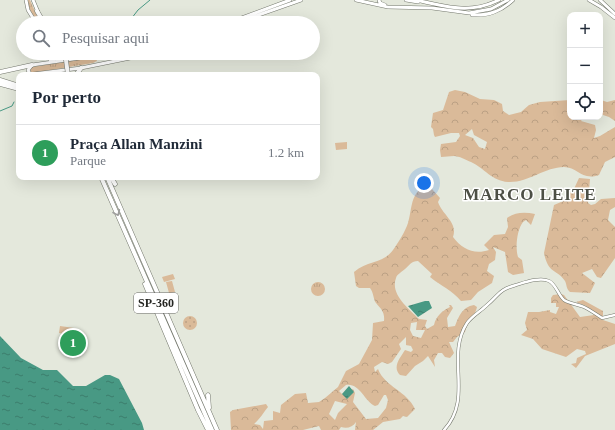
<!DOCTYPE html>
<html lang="pt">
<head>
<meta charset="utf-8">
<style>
  body { margin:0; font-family:Georgia,serif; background:#f2f2f3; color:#1f2937 }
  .controls { position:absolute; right:12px; top:12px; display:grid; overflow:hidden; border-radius:8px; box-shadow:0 4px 16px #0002 }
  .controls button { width:36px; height:36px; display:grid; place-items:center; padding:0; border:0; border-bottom:1px solid #e0e1e3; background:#fff; color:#1f2937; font:20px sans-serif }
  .you { position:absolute; left:424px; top:183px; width:14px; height:14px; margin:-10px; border:3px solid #fff; border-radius:50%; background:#1a73e8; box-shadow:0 0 0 6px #1a73e833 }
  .badge { display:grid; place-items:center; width:26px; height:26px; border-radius:50%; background:#a82673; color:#fff; font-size:13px; font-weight:700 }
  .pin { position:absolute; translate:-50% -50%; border:2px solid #fff; box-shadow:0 1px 4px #0006 }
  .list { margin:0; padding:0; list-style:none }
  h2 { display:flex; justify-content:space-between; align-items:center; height:52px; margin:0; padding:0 16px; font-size:17px }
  h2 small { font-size:13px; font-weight:400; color:#747a83 }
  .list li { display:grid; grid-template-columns:26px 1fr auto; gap:12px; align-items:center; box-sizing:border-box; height:56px; padding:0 16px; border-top:1px solid #e0e1e3 }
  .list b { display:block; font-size:15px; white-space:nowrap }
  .list p { margin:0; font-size:13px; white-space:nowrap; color:#747a83 }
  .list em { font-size:13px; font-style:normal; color:#747a83 }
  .icon { flex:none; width:22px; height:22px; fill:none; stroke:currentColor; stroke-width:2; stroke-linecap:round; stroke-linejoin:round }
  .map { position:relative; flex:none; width:615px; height:430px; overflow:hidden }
  .search { position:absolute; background:#fff; box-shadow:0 4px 16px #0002; left:16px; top:16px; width:304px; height:44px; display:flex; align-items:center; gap:10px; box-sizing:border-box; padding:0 14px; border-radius:22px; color:#747a83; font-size:15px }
  .panel { position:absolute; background:#fff; box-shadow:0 4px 16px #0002; left:16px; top:72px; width:304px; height:108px; border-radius:8px }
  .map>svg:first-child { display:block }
  .grass { fill:url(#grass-tufts) }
  .forest { fill:url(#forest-crowns); fill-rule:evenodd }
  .park { fill:url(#park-dots) }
  .garden { fill:#daba99 }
  .water { fill:url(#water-ripples) }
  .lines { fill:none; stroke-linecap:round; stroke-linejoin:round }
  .stream { stroke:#489984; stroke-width:1 }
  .tertiary-casing { stroke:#74786d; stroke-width:3.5 }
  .primary-casing { stroke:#74786d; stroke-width:4 }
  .motorway-casing { stroke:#74786d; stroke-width:5 }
  .tertiary { stroke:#fff; stroke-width:2.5 }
  .primary { stroke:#fff; stroke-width:3 }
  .motorway { stroke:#fff; stroke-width:4 }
  .motorway-bridge-casing { stroke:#74786d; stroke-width:5; stroke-linecap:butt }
  .motorway-bridge { stroke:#fff; stroke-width:4 }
  .oneway { stroke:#9d9d9c }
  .labels { text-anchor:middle; stroke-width:3; stroke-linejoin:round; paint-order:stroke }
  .shield { fill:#fff; stroke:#666764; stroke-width:1 }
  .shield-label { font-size:12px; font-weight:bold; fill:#252622 }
  .district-label { font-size:17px; font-weight:bold; letter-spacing:1px; fill:#4c4f45; stroke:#fff }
</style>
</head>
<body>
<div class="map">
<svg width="615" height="430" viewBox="0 0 615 430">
  <defs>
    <pattern id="grass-tufts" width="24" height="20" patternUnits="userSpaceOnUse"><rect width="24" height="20" fill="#daba99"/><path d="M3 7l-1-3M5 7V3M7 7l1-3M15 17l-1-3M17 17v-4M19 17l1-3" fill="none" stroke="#bba084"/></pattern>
    <pattern id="forest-crowns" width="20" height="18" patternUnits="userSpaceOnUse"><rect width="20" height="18" fill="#daba99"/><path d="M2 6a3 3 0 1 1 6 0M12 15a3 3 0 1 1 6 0" fill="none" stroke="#bba084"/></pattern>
    <pattern id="park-dots" width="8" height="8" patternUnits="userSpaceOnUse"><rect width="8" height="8" fill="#daba99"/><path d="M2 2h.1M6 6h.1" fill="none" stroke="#bba084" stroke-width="1.8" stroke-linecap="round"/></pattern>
    <pattern id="water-ripples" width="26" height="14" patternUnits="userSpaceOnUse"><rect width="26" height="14" fill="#489984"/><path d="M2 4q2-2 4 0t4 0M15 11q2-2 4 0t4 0" fill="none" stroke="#3c7d6c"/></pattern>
  </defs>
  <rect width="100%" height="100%" fill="#e4e8dc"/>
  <path class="grass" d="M27,0H30L40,23H38L30,10Z
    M94,57L96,58L97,61L93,63L33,73L31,72L30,69L32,67Z
    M311 289a7 7 0 1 1 14 0a7 7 0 1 1-14 0Z"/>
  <path class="forest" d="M455,90L465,92L480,99L494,100L502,104L503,111L509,115L521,112L529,105L540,102L570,100V117H584L581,121L595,125L596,130L594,138L600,136L615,127V157L605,162L599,175C581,181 578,167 564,167C545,167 528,183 508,182C492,181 484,168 471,162C466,160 459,156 454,156C449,156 446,157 441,157L440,150L441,144L456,142L460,136L459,133H451L435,137L434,135L433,129L431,127L433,113L443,110L449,92ZM472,129L474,135L487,142L485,149L479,147L473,138L465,135Z
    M601,100L607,102L615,100V121L609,117L600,114Z
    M579,178L590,179L588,203L591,205L595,204L601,199L615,198V207L610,210L608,220L615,227V258L601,278L597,277L592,269L582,273L595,283L590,293L570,292C566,289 567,285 565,281C557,269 548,274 544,253L554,205L568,199L567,195L573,191Z
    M422,187L432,189L440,198L438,202C443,216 458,222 453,237C462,249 474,255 489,250L484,245L494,235L505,234L508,227L507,218C515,212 525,212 535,214L531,225L526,220L523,222C517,230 515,247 518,257L522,260L524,273L513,275L508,272L505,252L493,247L496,252L495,260L489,264L487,271L494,276L492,283L478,292L471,300L461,301C452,290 441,286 430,277L432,274L418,261C411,261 410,265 405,269C402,272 397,274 396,278C390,294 408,308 419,319L427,320L425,326L427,329L434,325C436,316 442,311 450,307L449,305H451L453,308L447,318L448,327L455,326C459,316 462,307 474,305L477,307C475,317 467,322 465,332L457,337L453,342H449L454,353L450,358L445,357L442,353H438L434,360L435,367L428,356L423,361L415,366L406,376L400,375C392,367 400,358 405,350L411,352L413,350L411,346L406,345V337L399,344L401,349L392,362L388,364L382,362L374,367L375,372L378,369C385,387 407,391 415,409L407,417L403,416L400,419L383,422L373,430H355L356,422C353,427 347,429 341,427L339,430H321L319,426L303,430H231L230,412L233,410L266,404L268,407C263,413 260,419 254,424L260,425L263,429L264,421L273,420V411L280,413L281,405L295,394L306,393L308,403L319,402L325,398L338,387L346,371L359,364L372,340L373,323L384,321C385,312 381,309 376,303C373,299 374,293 370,288H359L356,286L354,272C368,260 383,264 393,250C398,243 405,232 408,223C412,210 410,197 422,187ZM417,322L416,330H425L421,338L413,336L410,330L411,323ZM346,385C360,383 364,401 375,406L378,405L384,395H386L388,400L386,408L378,418L366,419L353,402L355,393L353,389L342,394L339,391ZM335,401L347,404L338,413L335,420L329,414Z
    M561,294L564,295L580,317L594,315L586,306L576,302L583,300L603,311V320L615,324V344L585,356L576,368L571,364L576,363L577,358L586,354L585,351L577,349L566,357L542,349L533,339L521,335L527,330L525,323L528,312H539L550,310V312L556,314L559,307H556V303H551V298L553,295Z"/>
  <path class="park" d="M183 323a7 7 0 1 1 14 0a7 7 0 1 1-14 0Z
    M76,337L78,341L77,349L68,346L70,338Z"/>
  <path class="garden" d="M347,142V149L336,150L335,143Z
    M173,274L175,279L164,282L162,277Z
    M172,281L175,292L169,293L166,282Z
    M60,326L74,328L73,336L59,333Z"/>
  <path class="water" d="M425,301H429L432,308L418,317L408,306Z
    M0,336L21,358L43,370H57L73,386H86L105,375H110L119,379L142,423L144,430H0Z
    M349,386L354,392L347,399L342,394Z"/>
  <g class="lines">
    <path class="stream" d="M128,23L138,10L150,0
      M0,111L12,106L14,102"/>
    <defs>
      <path id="tertiary" d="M444,430C474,398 445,357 467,323C472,316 481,311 487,305C500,294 498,290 516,285C526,282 540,277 549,281C556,284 558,295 564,300C570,304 578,304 584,307C590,310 596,314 602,318L615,315"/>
      <path id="primary" d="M26,0L28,10L36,23
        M33,0L38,12
        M356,0L388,7L432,8L469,13L491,9L508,0
        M379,0L380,3L385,5
        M406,0L418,2
        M415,0C447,6 468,15 499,0
        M589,0L601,7L615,18
        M600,0L615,14
        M472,15C489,16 501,11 513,0
        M228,23L290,0
        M236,23L301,0
        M85,53L90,56
        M144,53L121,56H94L32,65L28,70L30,74H33L81,68L155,53
        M50,61L56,58L57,53"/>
      <path id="motorway" d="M37,11L44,23
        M0,72L32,65
        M76,75L81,68
        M0,80L19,86
        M0,84L19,89
        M101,177L212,430
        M107,177L217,430
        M111,177L115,184
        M145,284L198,410L208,430
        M208,395L209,408"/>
    </defs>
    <use href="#tertiary" class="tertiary-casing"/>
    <use href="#primary" class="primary-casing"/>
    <use href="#motorway" class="motorway-casing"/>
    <use href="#tertiary" class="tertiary"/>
    <use href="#primary" class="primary"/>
    <use href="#motorway" class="motorway"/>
    <defs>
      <path id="motorway-bridge" d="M65,53L68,75"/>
    </defs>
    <use href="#motorway-bridge" class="motorway-bridge-casing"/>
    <use href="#motorway-bridge" class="motorway-bridge"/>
  </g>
  <defs><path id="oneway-chevron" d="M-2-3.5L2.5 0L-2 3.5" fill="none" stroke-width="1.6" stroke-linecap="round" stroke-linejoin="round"/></defs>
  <use class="oneway" href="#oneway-chevron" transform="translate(117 213) rotate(66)"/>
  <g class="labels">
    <rect class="shield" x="134" y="293" width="44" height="20" rx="3"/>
    <g class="shield-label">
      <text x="156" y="307">SP-360</text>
    </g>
    <g class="district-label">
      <text x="530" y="200">MARCO LEITE</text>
    </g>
  </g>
</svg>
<div class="controls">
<button>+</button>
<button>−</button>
<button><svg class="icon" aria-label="locate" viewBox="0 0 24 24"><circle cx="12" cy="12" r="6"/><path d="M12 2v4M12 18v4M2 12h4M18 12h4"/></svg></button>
</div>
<div class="you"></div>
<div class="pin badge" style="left:73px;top:343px;background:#2e9e5b">1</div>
<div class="search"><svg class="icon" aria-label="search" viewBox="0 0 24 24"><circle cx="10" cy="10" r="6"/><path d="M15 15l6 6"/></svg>Pesquisar aqui</div>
<section class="panel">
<h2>Por perto<small></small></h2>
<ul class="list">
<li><span class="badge" style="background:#2e9e5b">1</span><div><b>Praça Allan Manzini</b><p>Parque</p></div><em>1.2 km</em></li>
</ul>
</section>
</div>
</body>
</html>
